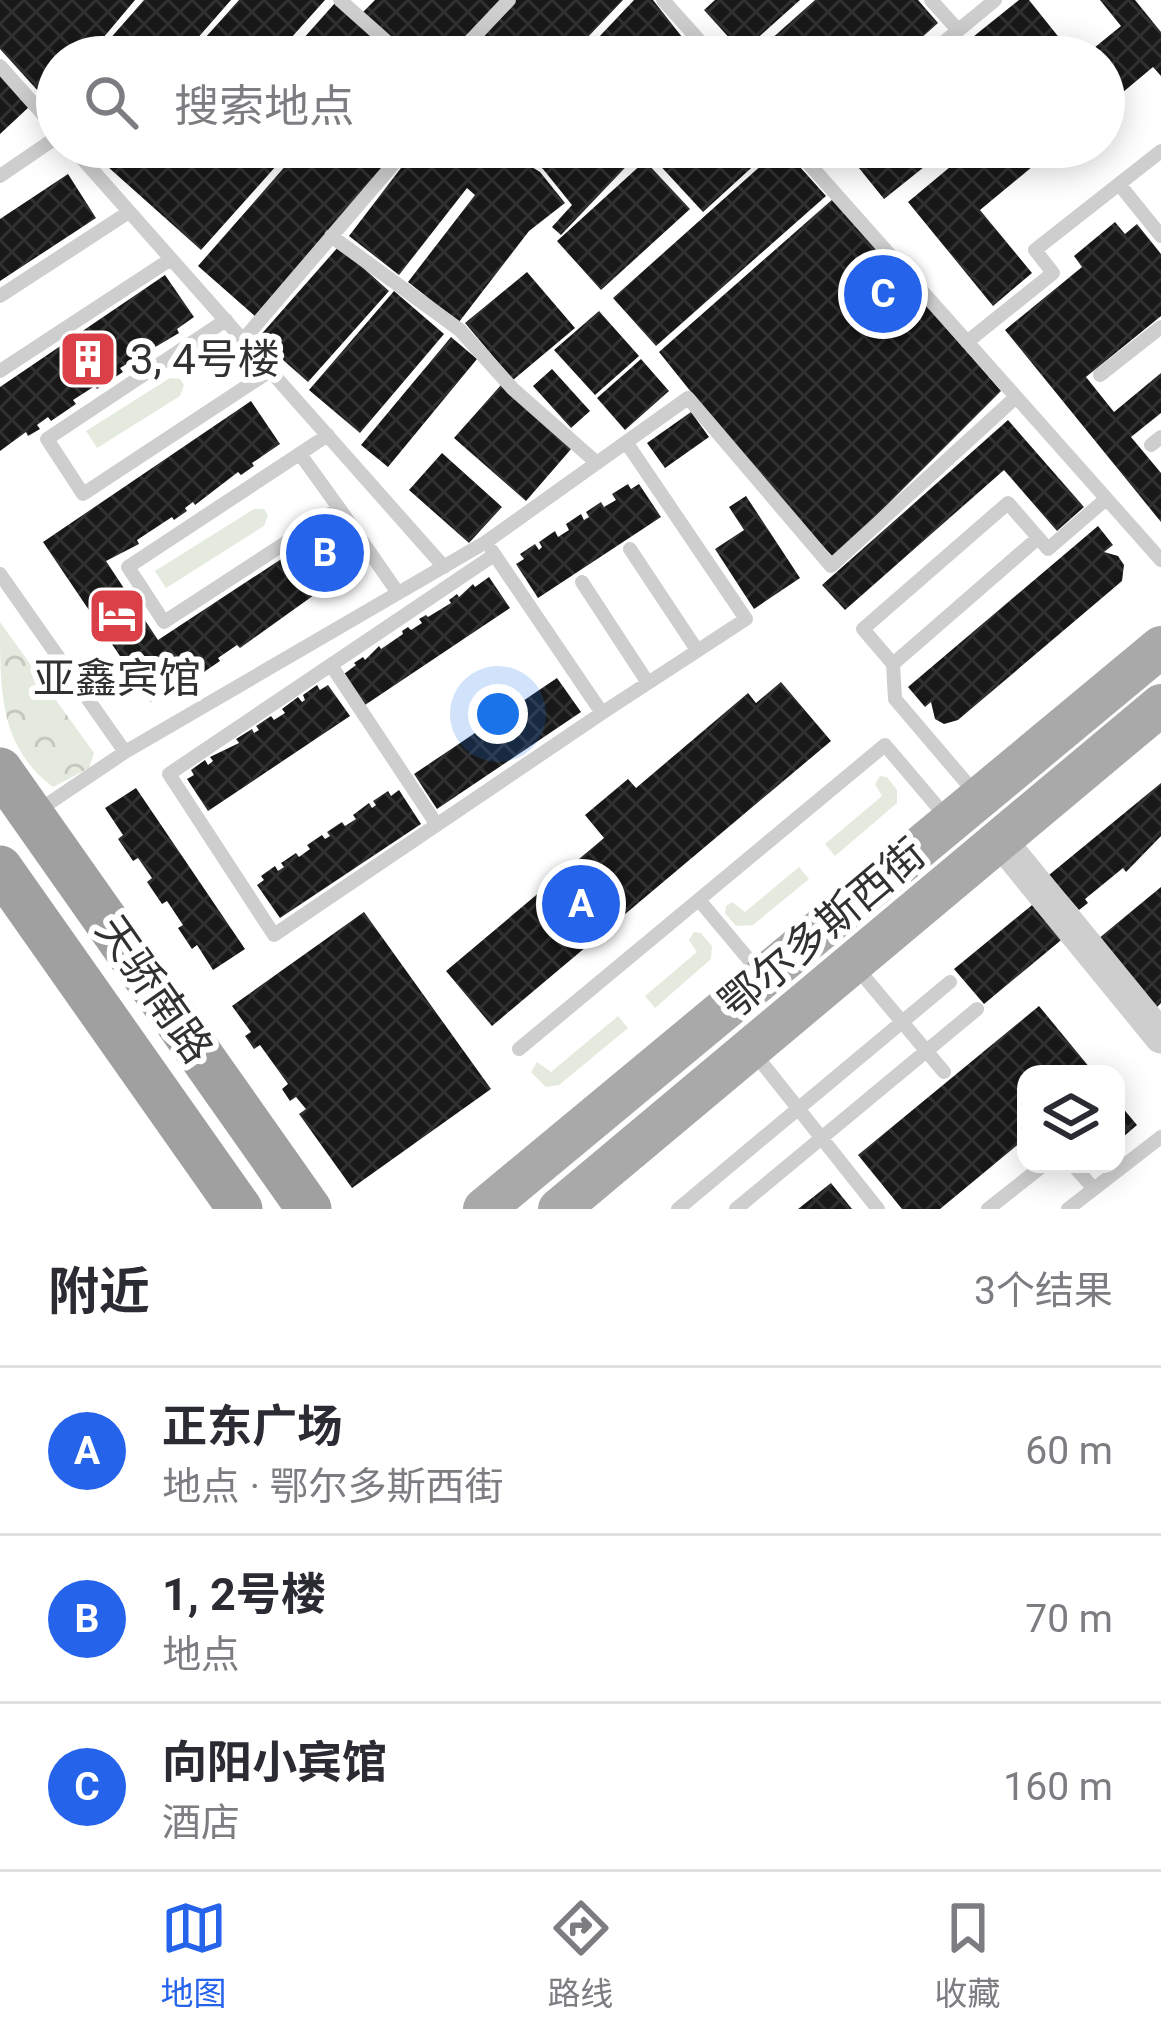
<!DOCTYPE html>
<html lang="zh">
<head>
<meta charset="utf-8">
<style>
  body { margin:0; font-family:Roboto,"Noto Sans SC",sans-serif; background:#f7f7f7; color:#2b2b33 }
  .controls { position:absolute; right:36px; bottom:36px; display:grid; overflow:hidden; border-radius:24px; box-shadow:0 6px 30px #0003 }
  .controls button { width:108px; height:108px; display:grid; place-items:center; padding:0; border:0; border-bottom:3px solid #e1e1e2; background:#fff; color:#2b2b33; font:60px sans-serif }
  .you { position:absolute; left:498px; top:714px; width:42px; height:42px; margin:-30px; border:9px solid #fff; border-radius:50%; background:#1a73e8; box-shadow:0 0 0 18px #1a73e833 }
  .badge { display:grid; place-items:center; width:78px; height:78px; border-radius:50%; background:#2563eb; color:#fff; font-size:39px; font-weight:700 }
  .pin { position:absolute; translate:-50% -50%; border:6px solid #fff; box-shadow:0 3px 12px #0006 }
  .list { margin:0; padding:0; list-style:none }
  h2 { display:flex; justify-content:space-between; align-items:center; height:156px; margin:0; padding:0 48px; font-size:51px }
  h2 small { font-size:39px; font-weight:400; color:#7c7c81 }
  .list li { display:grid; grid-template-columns:78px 1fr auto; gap:36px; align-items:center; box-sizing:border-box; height:168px; padding:0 48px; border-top:3px solid #e1e1e2 }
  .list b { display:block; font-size:45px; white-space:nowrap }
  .list p { margin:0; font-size:39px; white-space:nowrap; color:#7c7c81 }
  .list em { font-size:39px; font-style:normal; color:#7c7c81 }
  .icon { flex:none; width:66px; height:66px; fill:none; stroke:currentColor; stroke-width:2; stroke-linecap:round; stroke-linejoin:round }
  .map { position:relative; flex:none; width:1161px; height:1209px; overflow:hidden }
  .search { position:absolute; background:#fff; box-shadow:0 6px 30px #0003; left:36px; right:36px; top:36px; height:132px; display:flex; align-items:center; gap:30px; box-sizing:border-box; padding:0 42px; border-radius:66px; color:#7c7c81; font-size:45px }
  .sheet { height:660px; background:#fff }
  nav { display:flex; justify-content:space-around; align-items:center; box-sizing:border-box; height:168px; border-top:3px solid #e1e1e2; background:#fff; font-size:33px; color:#7c7c81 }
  nav a { display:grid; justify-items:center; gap:6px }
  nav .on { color:#2563eb }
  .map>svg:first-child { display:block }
  .green { fill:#e4eadd }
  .forest { fill:url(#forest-crowns) }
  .building { fill:url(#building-cross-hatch) }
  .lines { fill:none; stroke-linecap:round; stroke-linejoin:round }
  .service { stroke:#cecece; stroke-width:14 }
  .tertiary { stroke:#cecece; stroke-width:33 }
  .primary { stroke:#a9a9a9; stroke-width:42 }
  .trunk { stroke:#a0a0a0; stroke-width:45 }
  .labels { text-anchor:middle; stroke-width:12; stroke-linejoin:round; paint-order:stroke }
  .poi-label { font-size:42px; fill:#313131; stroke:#fff; text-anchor:start }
  .street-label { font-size:42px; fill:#313131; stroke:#fff }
</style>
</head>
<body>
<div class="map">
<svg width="1161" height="1209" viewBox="0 0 1161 1209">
  <defs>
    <pattern id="forest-crowns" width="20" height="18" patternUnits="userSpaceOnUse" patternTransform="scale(3)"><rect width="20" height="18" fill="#e4eadd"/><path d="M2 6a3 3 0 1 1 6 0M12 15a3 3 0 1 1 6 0" fill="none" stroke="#c4c9be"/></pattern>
    <pattern id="building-cross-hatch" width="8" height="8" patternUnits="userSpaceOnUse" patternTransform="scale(3)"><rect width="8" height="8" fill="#181818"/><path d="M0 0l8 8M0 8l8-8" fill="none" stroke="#313131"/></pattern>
  </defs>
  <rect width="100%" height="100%" fill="#fff"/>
  <path class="green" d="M170,378L180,379L184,385L180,396L97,448L86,431Z
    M254,509H264L268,515L264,526L166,588L155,571Z
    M880,776L887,777L897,790V803L835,856L825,844L882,796L875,784Z
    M799,867L809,879L753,925L736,926L725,913L726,906L732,902L745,912Z
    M694,932L701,933L712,946L711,959L655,1008L645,996L697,952L689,940Z
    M618,1016L628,1028L559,1085L546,1087L531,1072L537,1062L551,1072Z"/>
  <path class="forest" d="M0,622L94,753L89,768L53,787C0,747 0,694 0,622Z"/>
  <path class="building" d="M0,0H135L87,57H57V92L48,102L0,49Z
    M144,0H231L181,57H94Z
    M239,0H325L274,57H188Z
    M375,0H503L448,57H410L363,12Z
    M515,0H623L569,57H463Z
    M634,0H653L686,42L672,57H580Z
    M715,0H800L742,52L704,10Z
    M815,0H918L938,23L900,57H751Z
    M1019,0H1029L1069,50L1061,57H948Z
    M1100,0H1135L1161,32V76L1153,67L1104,108V57H1083L1121,26Z
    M335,3L383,46L373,57H287Z
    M0,73L30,106L0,134Z
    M107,147H193L181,160L189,167L207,147H293L201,250L98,158Z
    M302,147H405L256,317L198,266Z
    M417,147H499L540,172L565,203L529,231L459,322L408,282L475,195L467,188L399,275L349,236Z
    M509,147H634L640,152L561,235L552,227L572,205L543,169Z
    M643,147H774L703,212Z
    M782,147L826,196L656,346L613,298Z
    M842,147H949L884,199Z
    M974,147H1056L980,210L1032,273L993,306L908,202Z
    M645,161L690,209L601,290L557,241Z
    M68,174L96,218L0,281V219Z
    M834,198L1001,391L834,558L764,483L659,352Z
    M1115,222L1125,234L1137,224L1161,254V316L1086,377L1114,412L1161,373V413L1131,437L1161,473V522L1005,330L1082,267L1074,256Z
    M339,246L389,291L308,382L258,338Z
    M527,272L575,328L513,380L465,323Z
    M165,275L194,317L177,329L179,333L120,368L123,372L97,389L95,386L73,400L76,404L51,421L48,417L37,425L40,429L28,436L26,432L0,451V387Z
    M394,291L444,334L360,433L309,390Z
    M599,311L639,356L595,395L554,350Z
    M451,337L477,359L388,467L361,445Z
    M641,359L669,391L625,430L597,398Z
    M552,369L590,411L571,428L533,386Z
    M501,385L572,448L526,501L454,438Z
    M251,401L280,444L252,463L254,466L241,475L238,472L195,505L193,502L185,508L187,511L174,520L172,517L137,540L139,544L106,561L158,640L339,521L365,561L356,567L358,571L330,588L328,585L240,648L237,645L218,658L220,661L198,676L196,672L151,702L43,542Z
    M691,412L709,437L665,468L647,443Z
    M1008,420L1084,507L1057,531L1004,470L845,610L822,585Z
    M442,453L502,507L469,543L409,490Z
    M628,484L631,489L639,484L661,517L538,598L516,564L524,559L520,554L535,544L539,550L542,547L539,542L555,531L558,537L569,530L566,524L581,514L584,520L589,517L586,512L601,502L604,507L616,500L612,494Z
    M746,496L800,578L754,609L715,549L744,530L729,507Z
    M1098,526L1113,545L1104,552L1118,556L1124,565L1122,581L958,720L944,724L935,719L931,702L925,707L908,687Z
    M489,577L510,608L365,705L344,674L356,665L354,663L363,657L365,660L379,646L381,649L403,634L402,631L408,627L411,630L422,623L419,619L426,615L428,617L451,603L449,600L457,594L459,597L473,584L475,587Z
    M557,678L581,712L437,809L414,774Z
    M781,682L831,741L492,1026L446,971L604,838L585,815L628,779L636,788L748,693L756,703Z
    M317,685L320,690L328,685L350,716L208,811L187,779L194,775L191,770L205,760L208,765L213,761L210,757L239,743L236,739L252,729L254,733L259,730L256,726L271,716L274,720L285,713L282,709L298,697L302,702L305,700L303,695Z
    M1161,783V836L1126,872L1123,868L1085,899L1088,903L1079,910L1049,875Z
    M136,788L245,949L213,970L197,945L192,949L178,928L183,925L167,901L162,904L147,882L152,878L138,858L133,861L118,839L123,835L105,808Z
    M399,790L421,824L280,918L257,885L264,880L261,876L275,866L278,871L284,867L281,863L296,853L299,857L310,849L307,845L322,835L325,839L330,836L327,832L342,822L345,826L356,819L353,815L369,803L372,808L376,805L373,801L388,791L391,796Z
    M1161,887V1003L1156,1008L1098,939Z
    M1037,901L1066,936L984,1004L954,969Z
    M364,912L491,1089L352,1188L299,1114L306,1109L296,1097L290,1101L282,1089L288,1084L260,1045L254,1049L245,1036L251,1032L232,1006Z
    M1039,1006L1095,1074H1026V1138L940,1209H902L858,1155Z
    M1116,1100L1137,1125L1116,1143Z
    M831,1183L852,1209H798Z"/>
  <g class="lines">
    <path class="service" d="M340,0L404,57
      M663,0L714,57
      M931,0L958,30
      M455,57L509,0
      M926,57L995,0
      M0,66L57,130
      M72,147L444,567
      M794,147L1161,560
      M0,176L57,137
      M1119,184L1161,236
      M331,236L460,330L513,389L597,463
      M0,296L129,212
      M226,320L47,439L83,494L270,371
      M243,340L408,147
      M967,342L1053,273L1035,250L1161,151
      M0,371L171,259
      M1100,375L1161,327
      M328,435L128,567L164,622L339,508L398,593
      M1151,445L1161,437
      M300,454L339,508
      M630,549L697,650
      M492,551L602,713L746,619L626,442
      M494,555L169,774L274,935L602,713
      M0,574L125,752
      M582,582L648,683
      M893,664L1038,538
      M331,665L437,825
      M975,793L895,699L893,664L863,629L1008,503L1048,549L1106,499
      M36,812L125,752L486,542L688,398L831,566L1016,397
      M699,900L761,974
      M856,967L944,1072
      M519,1049L885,745L947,818
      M754,1053L878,1209
      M1072,1164L1094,1189
      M678,1209L950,982
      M736,1209L977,1009
      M988,1209L1045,1164
      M1068,1209L1161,1137"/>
    <path class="tertiary" d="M1000,840L1161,1037"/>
    <path class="primary" d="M484,1209L1161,647
      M559,1209L1161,705"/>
    <path class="trunk" d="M0,770L309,1209
      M0,868L240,1209"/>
  </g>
  <defs>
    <symbol id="building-square" viewBox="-11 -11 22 22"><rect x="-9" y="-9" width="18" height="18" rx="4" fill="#db4049" stroke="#fff"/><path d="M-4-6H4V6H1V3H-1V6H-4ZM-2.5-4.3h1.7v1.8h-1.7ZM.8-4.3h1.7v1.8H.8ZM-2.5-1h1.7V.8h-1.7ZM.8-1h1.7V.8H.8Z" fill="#fff"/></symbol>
    <symbol id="hotel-square" viewBox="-11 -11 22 22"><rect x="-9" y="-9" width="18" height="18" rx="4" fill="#db4049" stroke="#fff"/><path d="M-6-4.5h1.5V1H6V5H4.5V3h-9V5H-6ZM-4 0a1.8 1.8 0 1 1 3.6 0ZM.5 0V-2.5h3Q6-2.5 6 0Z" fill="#fff"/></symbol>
  </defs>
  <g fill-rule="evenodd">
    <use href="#building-square" x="55" y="326" width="66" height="66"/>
    <use href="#hotel-square" x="84" y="583" width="66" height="66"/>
  </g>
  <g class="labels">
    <g class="poi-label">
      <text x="130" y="374">3, 4号楼</text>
      <text x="117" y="693" text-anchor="middle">亚鑫宾馆</text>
    </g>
    <g class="street-label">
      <text transform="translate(822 928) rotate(-40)" y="15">鄂尔多斯西街</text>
      <text transform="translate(155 989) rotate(55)" y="15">天骄南路</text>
    </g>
  </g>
</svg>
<div class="controls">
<button><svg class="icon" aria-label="layers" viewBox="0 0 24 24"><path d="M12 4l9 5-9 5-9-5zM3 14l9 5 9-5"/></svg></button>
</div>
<div class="you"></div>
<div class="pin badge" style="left:581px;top:904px">A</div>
<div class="pin badge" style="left:325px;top:553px">B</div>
<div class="pin badge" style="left:883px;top:294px">C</div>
<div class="search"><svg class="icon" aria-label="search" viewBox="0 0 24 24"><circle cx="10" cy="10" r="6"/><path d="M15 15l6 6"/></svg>搜索地点</div>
</div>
<section class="sheet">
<h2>附近<small>3个结果</small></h2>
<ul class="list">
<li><span class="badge">A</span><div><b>正东广场</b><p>地点 · 鄂尔多斯西街</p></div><em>60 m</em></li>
<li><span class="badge">B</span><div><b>1, 2号楼</b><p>地点</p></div><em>70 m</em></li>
<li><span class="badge">C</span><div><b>向阳小宾馆</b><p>酒店</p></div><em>160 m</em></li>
</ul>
</section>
<nav>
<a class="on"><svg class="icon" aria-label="map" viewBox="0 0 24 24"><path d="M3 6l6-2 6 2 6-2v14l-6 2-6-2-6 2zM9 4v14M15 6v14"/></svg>地图</a>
<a><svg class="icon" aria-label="directions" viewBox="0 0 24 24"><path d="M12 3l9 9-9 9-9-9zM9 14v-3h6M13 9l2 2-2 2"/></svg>路线</a>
<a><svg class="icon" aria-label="saved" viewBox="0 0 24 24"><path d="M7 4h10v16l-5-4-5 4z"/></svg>收藏</a>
</nav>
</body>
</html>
